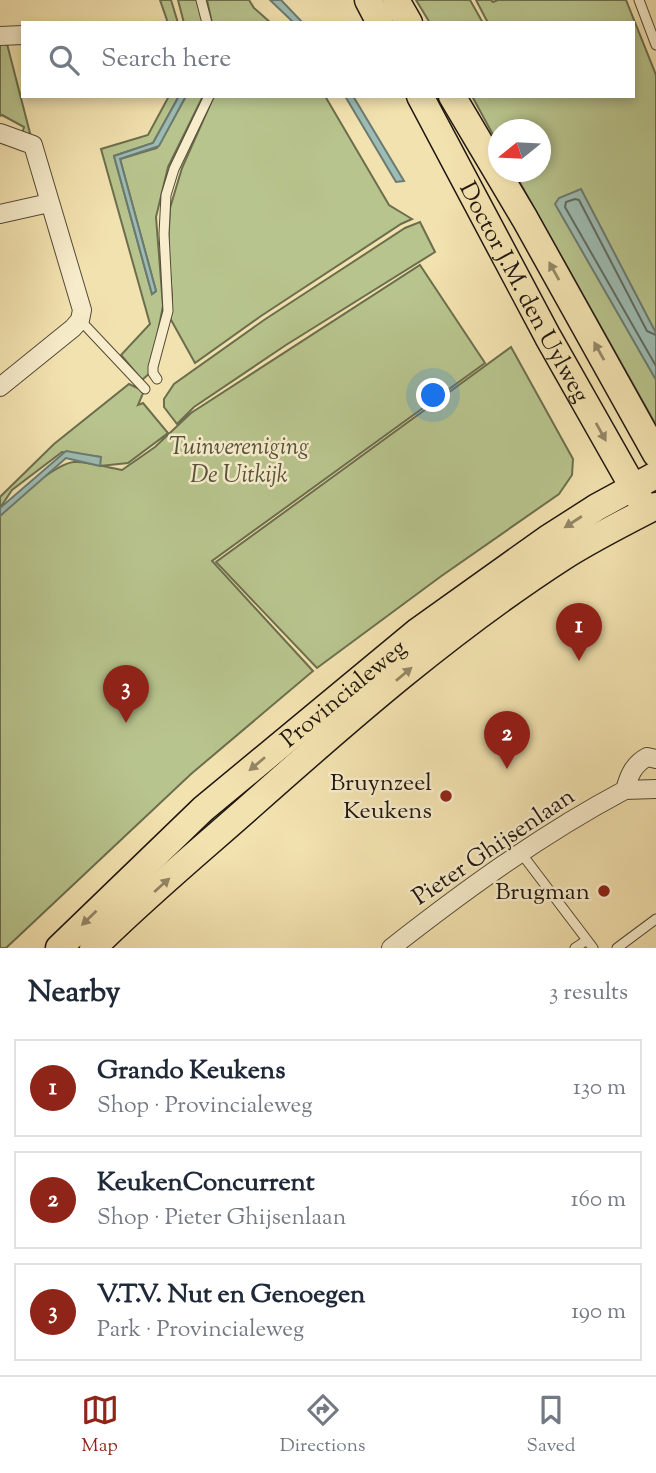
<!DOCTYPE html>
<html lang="en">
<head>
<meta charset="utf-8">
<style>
  body { margin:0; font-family:"Sorts Mill Goudy",serif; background:#f6f6f7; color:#1f2937 }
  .compass { position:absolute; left:488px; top:119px; width:63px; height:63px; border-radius:50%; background:#fff; box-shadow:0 4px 10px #0003; rotate:252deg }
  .you { position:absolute; left:434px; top:396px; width:24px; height:24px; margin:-18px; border:5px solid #fff; border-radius:50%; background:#1a73e8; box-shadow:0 0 0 10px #1a73e833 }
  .badge { display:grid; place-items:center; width:46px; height:46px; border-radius:50%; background:#8f2418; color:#fff; font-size:23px; font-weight:700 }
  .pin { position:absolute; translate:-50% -58px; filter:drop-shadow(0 2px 4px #0008) }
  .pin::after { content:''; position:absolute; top:37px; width:24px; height:21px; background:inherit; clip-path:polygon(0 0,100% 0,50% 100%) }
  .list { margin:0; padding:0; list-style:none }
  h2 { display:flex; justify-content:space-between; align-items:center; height:91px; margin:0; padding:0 28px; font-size:30px }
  h2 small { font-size:23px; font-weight:400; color:#747a83 }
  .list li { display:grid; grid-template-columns:46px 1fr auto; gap:21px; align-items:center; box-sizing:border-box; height:98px; margin:0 14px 14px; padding:0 14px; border:2px solid #e0e1e3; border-radius:0px }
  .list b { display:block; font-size:26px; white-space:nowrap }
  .list p { margin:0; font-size:23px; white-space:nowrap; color:#747a83 }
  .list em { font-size:23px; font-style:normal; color:#747a83 }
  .icon { flex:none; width:38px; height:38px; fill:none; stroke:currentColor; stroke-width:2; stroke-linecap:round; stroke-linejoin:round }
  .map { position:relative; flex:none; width:656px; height:948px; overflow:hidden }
  .search { position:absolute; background:#fff; box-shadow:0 4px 10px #0003; left:21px; right:21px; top:21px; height:77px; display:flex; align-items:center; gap:18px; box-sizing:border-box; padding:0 24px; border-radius:0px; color:#747a83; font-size:26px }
  .sheet { height:427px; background:#fff }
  nav { display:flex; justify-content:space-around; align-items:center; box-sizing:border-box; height:98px; border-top:2px solid #e0e1e3; background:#fff; font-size:19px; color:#747a83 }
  nav a { display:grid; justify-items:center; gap:4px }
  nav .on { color:#8f2418 }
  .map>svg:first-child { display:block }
  .green { fill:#b8c48d; stroke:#6c6e4e; stroke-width:2 }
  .water { fill:#9dbcb3; stroke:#6b7a72; stroke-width:2 }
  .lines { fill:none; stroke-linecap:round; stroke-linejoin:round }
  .shore { stroke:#5f6a62; stroke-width:2 }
  .lane-casing { stroke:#554a38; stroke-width:11 }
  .street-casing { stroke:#554a38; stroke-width:20 }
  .primary-casing { stroke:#211710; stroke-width:29 }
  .lane { stroke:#f7eccb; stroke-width:9 }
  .street { stroke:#f7eccb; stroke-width:18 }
  .primary { stroke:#f2e2af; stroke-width:26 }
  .oneway { fill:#948767 }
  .poi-dot { fill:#8f2418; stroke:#f7eccb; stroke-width:2.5 }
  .labels { text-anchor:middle; stroke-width:5; stroke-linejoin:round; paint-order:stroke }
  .street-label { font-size:24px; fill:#211710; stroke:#f7eccb }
  .park-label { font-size:24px; font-style:italic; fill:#56543c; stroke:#f7eccb }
  .poi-label { font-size:24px; fill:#211710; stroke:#f7eccb; text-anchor:end }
</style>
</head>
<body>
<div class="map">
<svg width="656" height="948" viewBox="0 0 656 948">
  <rect width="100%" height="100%" fill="#f2e2af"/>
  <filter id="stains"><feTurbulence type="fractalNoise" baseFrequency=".00286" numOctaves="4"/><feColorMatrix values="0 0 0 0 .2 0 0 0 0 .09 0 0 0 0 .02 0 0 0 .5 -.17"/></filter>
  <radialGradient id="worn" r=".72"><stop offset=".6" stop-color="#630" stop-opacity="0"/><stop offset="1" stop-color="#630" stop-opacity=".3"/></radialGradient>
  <path class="green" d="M160,0H171L178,23H168Z
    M178,0H198L203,23H184Z
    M207,0H249L254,8L271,23H212Z
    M416,0H470L483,23H430Z
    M476,0H491L493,2L498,0H626L656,75V425L514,172H540V130H498V144L472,96H633V23H488Z
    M6,40L31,137L22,134L24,127L2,115L0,116V41Z
    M169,96H179L153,143L114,156L152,294L156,291L120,159L157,148L186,96H203L168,167L156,217L163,306L150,373L142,380L121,355L150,324L101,149L148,135Z
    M214,96H325L389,205L412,219L401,224L261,316L195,363L170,318L172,296L168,250L170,208L182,168Z
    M420,222L435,252L286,345L194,407L177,424L164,407V399L174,384L264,320L405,228Z
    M420,265L485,363L212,561L313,671L191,774L6,948H0V516C14,501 54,464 74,462C87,461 109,468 122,470L155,447L191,413Z
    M511,347L573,459L572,475L559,494L440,577L317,668L216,562Z
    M129,384L144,391L138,405L143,403L168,433L128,463L100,466V457L62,452L12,490L0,508V497L54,444Z"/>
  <path class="water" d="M270,0H281L303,23H294Z
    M179,96H186L159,146L120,159L156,291L152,294L114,156L153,143Z
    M345,96H353L404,181L396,182Z
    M581,189L656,333V380L555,204L559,198Z
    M66,451L101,457L100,466L66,458L0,516V508Z"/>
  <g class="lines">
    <path class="shore" d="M656,335L647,331L579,200L575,199L566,202L565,207L656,366"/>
    <defs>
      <path id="lane" d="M201,0L207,23
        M639,0L656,45
        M80,320L145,389
        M157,379L153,373V367L168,311L164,234L166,195L174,169L209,96
        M521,853L587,940L575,948
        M587,940L593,948
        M617,948L656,919"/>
      <path id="street" d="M0,36L23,35
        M0,133L33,145L82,310L80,320L73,328L0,387
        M0,214L49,203
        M625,790L656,789
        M391,948C465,890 542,834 625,790C629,775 634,764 647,757L656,759"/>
      <g id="primary">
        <path d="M368,0L380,23"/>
        <path d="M396,0L409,23"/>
        <path id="s1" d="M420,96L548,337L642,503"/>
        <path d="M452,96L525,219L656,454"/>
        <path id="s2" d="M59,948L203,809L418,631L547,539L597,507L656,475"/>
        <path d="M93,948C144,897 201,850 255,802C353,715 453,628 563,557C593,538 625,522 656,506"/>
      </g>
    </defs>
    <use href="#lane" class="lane-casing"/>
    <use href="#street" class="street-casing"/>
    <use href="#primary" class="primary-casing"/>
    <use href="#lane" class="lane"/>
    <use href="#street" class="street"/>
    <use href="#primary" class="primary"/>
  </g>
  <defs><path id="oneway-solid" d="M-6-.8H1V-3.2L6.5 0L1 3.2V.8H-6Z" transform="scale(1.75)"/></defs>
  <g class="oneway">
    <use href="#oneway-solid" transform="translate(554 271) rotate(-119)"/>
    <use href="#oneway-solid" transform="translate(599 351) rotate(-119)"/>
    <use href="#oneway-solid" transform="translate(601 432) rotate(61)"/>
    <use href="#oneway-solid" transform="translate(573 522) rotate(147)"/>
    <use href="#oneway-solid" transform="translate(404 674) rotate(-40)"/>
    <use href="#oneway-solid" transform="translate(257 764) rotate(140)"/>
    <use href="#oneway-solid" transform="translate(162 885) rotate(-42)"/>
    <use href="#oneway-solid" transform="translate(89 918) rotate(136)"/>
  </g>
  <g class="poi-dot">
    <circle cx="446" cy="796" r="7"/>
    <circle cx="604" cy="891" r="7"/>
  </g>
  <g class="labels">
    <g class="street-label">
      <text dy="8" stroke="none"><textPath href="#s1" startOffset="222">Doctor J.M. den Uylweg</textPath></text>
      <text dy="8" stroke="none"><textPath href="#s2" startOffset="382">Provincialeweg</textPath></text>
      <text transform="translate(493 846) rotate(-34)" y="8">Pieter Ghijsenlaan</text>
    </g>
    <g class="park-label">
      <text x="239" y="454">Tuinvereniging<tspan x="239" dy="28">De Uitkijk</tspan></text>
    </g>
    <g class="poi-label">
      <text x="432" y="790">Bruynzeel<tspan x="432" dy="28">Keukens</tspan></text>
      <text x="590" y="899">Brugman</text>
    </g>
  </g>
  <rect width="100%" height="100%" filter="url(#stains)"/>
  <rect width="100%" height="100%" fill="url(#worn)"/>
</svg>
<svg class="compass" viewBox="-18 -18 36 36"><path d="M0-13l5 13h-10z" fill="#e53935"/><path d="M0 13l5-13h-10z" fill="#747a83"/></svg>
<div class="you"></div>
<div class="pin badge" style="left:579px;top:661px">1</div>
<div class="pin badge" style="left:507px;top:769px">2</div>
<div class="pin badge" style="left:126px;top:723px">3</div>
<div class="search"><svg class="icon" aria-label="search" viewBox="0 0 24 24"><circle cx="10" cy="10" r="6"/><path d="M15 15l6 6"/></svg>Search here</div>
</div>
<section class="sheet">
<h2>Nearby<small>3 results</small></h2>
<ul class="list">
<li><span class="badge">1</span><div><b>Grando Keukens</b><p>Shop · Provincialeweg</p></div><em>130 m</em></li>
<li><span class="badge">2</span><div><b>KeukenConcurrent</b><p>Shop · Pieter Ghijsenlaan</p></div><em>160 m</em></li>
<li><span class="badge">3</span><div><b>V.T.V. Nut en Genoegen</b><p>Park · Provincialeweg</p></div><em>190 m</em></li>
</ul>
</section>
<nav>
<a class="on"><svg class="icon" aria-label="map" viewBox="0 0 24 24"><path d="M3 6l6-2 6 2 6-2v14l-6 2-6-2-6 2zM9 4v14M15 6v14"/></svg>Map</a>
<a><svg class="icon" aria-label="directions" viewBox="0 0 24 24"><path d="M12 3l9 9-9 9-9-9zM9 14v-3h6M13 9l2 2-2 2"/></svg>Directions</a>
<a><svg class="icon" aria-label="saved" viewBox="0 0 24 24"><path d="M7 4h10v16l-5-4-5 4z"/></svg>Saved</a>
</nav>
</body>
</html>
